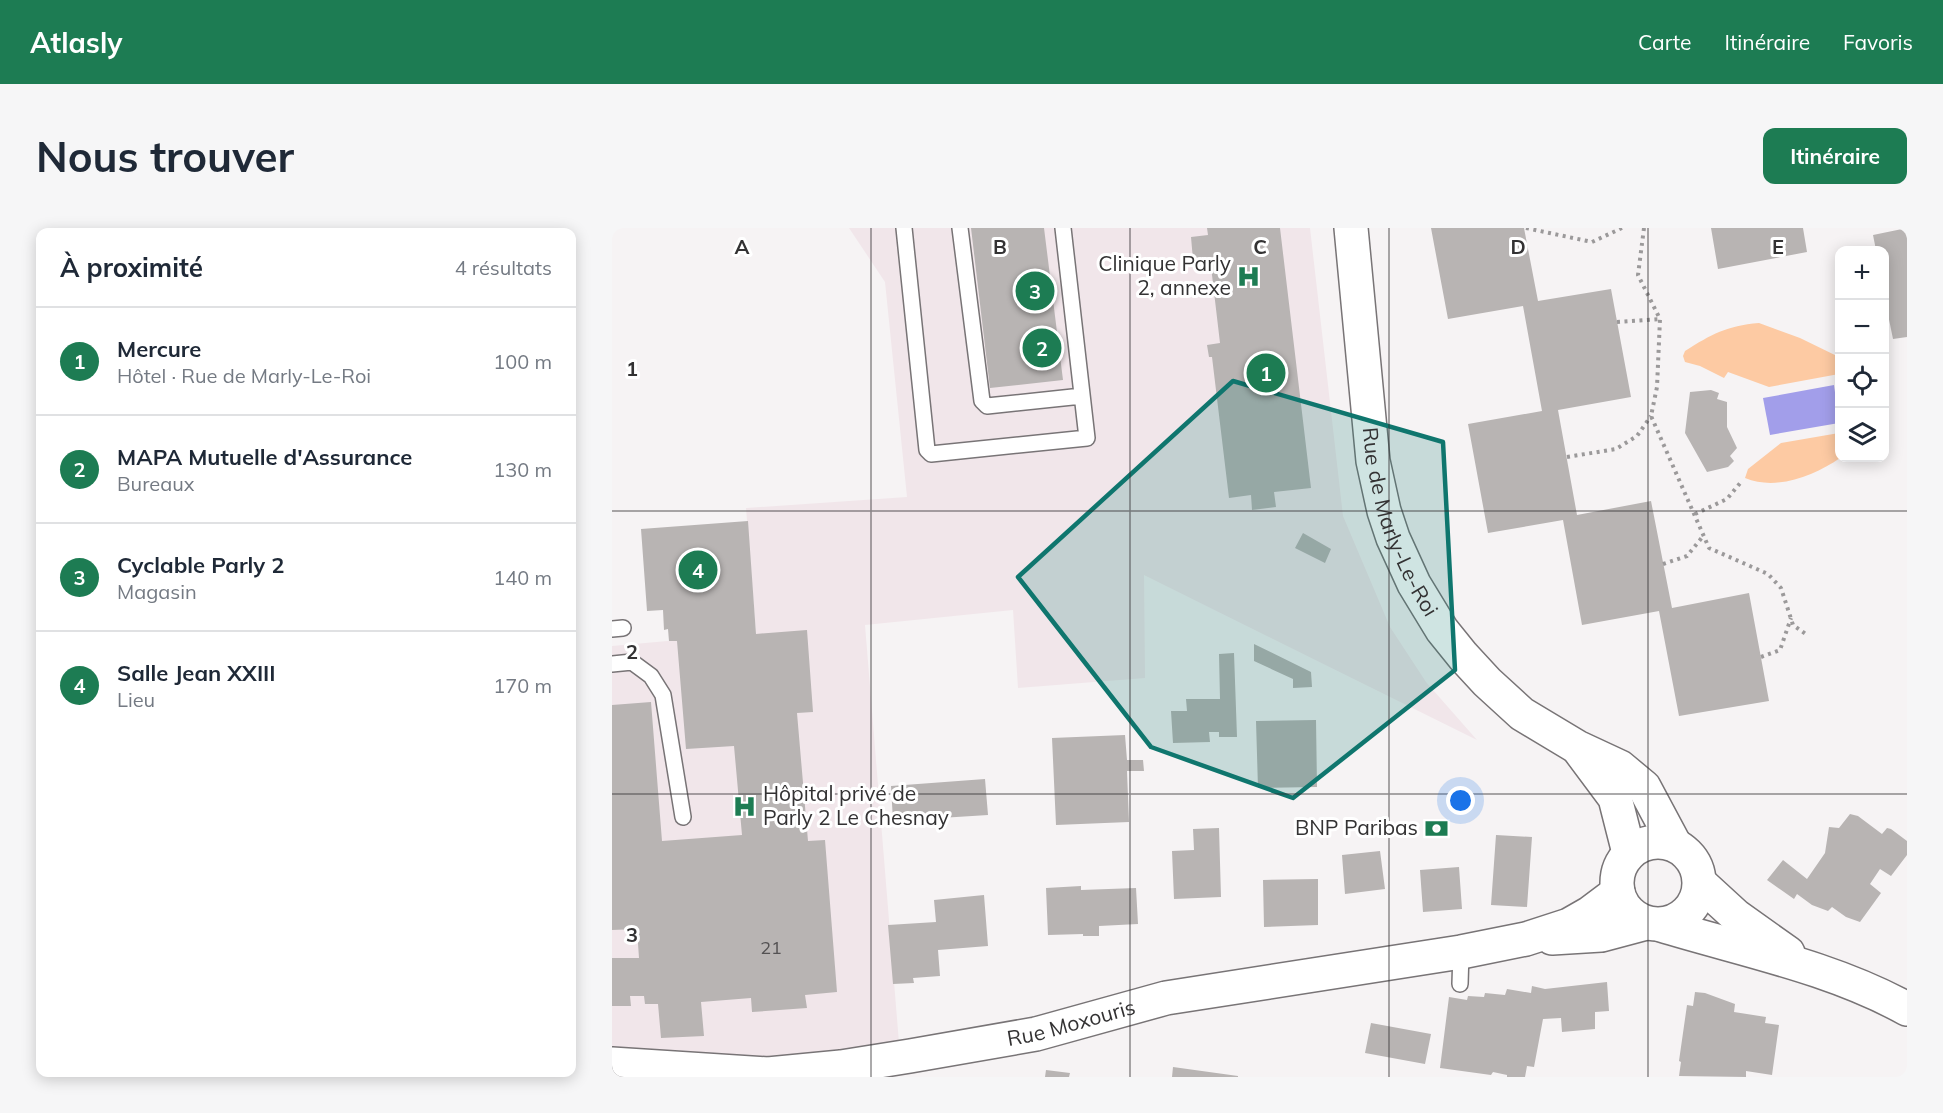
<!DOCTYPE html>
<html lang="fr">
<head>
<meta charset="utf-8">
<style>
  body { margin:0; font-family:Mulish,sans-serif; background:#f6f6f7; color:#1f2937 }
  .controls { position:absolute; right:18px; top:18px; display:grid; overflow:hidden; border-radius:12px; box-shadow:0 3px 15px #0003 }
  .controls button { width:54px; height:54px; display:grid; place-items:center; padding:0; border:0; border-bottom:2px solid #e0e1e3; background:#fff; color:#1f2937; font:30px sans-serif }
  .you { position:absolute; left:849px; top:573px; width:21px; height:21px; margin:-15px; border:4px solid #fff; border-radius:50%; background:#1a73e8; box-shadow:0 0 0 9px #1a73e833 }
  .badge { display:grid; place-items:center; width:39px; height:39px; border-radius:50%; background:#1d7c53; color:#fff; font-size:20px; font-weight:700 }
  .pin { position:absolute; translate:-50% -50%; border:3px solid #fff; box-shadow:0 2px 6px #0006 }
  .list { margin:0; padding:0; list-style:none }
  h2 { display:flex; justify-content:space-between; align-items:center; height:78px; margin:0; padding:0 24px; font-size:26px }
  h2 small { font-size:20px; font-weight:400; color:#747a83 }
  .list li { display:grid; grid-template-columns:39px 1fr auto; gap:18px; align-items:center; box-sizing:border-box; height:108px; padding:0 24px; border-top:2px solid #e0e1e3 }
  .list b { display:block; font-size:22px; white-space:nowrap }
  .list p { margin:0; font-size:20px; white-space:nowrap; color:#747a83 }
  .list em { font-size:20px; font-style:normal; color:#747a83 }
  .icon { flex:none; width:33px; height:33px; fill:none; stroke:currentColor; stroke-width:2; stroke-linecap:round; stroke-linejoin:round }
  .map { position:relative; flex:none; width:1295px; height:849px; overflow:hidden; border-radius:12px }
  header { display:flex; align-items:center; gap:36px; box-sizing:border-box; height:84px; padding:0 30px; background:#1d7c53; color:#fff }
  header strong { font-size:28px }
  nav { display:flex; gap:33px; margin-inline-start:auto; font-size:21px }
  .intro { display:flex; align-items:center; justify-content:space-between; box-sizing:border-box; height:144px; padding:0 36px }
  h1 { margin:0; font-size:42px }
  .button { padding:15px 27px; border-radius:12px; background:#1d7c53; color:#fff; font-size:21px; font-weight:700 }
  main { display:flex; gap:36px; padding:0 36px }
  aside { flex:1; background:#fff; border-radius:12px; box-shadow:0 3px 15px #0003 }
  .map>svg:first-child { display:block }
  .built { fill:#f1e6ea }
  .green { fill:#fdcaa3 }
  .water { fill:#a29eea }
  .building { fill:#b8b4b3 }
  .lines { fill:none; stroke-linecap:round; stroke-linejoin:round }
  .lane-casing { stroke:#787476; stroke-width:18 }
  .secondary-casing { stroke:#787476; stroke-width:36 }
  .path { stroke:#9b999a; stroke-width:4; stroke-dasharray:3 4.5; stroke-linecap:butt }
  .lane { stroke:#fff; stroke-width:15 }
  .secondary { stroke:#fff; stroke-width:33 }
  .marked { fill:#0f766e; fill-opacity:0.2; stroke:#0f766e; stroke-width:4.5; stroke-linejoin:round }
  .grid { fill:none; stroke:#333233; stroke-width:1.5; stroke-opacity:0.55 }
  .labels { text-anchor:middle; stroke-width:6; stroke-linejoin:round; paint-order:stroke }
  .number-label { font-size:18px; fill:#545253 }
  .poi-label { font-size:21px; fill:#333233; stroke:#fff; text-anchor:end }
  .street-label { font-size:21px; fill:#333233; stroke:#fff }
  .grid-label { font-size:20px; text-anchor:middle; font-weight:bold; fill:#333233; stroke:#fff; stroke-width:6; stroke-linejoin:round; paint-order:stroke }
</style>
</head>
<body>
<header>
<strong>Atlasly</strong>
<nav><a>Carte</a><a>Itinéraire</a><a>Favoris</a></nav>
</header>
<div class="intro"><h1>Nous trouver</h1><a class="button">Itinéraire</a></div>
<main>
<aside>
<h2>À proximité<small>4 résultats</small></h2>
<ul class="list">
<li><span class="badge">1</span><div><b>Mercure</b><p>Hôtel · Rue de Marly-Le-Roi</p></div><em>100 m</em></li>
<li><span class="badge">2</span><div><b>MAPA Mutuelle d'Assurance</b><p>Bureaux</p></div><em>130 m</em></li>
<li><span class="badge">3</span><div><b>Cyclable Parly 2</b><p>Magasin</p></div><em>140 m</em></li>
<li><span class="badge">4</span><div><b>Salle Jean XXIII</b><p>Lieu</p></div><em>170 m</em></li>
</ul>
</aside>
<div class="map">
<svg width="1295" height="849" viewBox="0 0 1295 849">
  <rect width="100%" height="100%" fill="#f6f3f4"/>
  <path class="built" d="M237,0H698L731,288L778,399L814,454L865,512L532,347L533,450L406,460L401,382L253,397L287,815L134,833L0,822V418L144,405L134,280L295,269L273,54Z"/>
  <path class="green" d="M1147,95L1188,110L1227,129V146L1157,159L1116,144L1112,150L1088,138L1073,134L1071,128L1073,123C1100,106 1114,98 1147,95Z
    M1227,205L1228,230C1202,248 1164,263 1133,250L1136,241L1169,215Z"/>
  <path class="water" d="M1222,157L1227,195L1158,207L1151,170Z"/>
  <path class="building" d="M359,0H432L451,152L378,160Z
    M595,0H668L699,260L662,264L664,279L640,282L639,267L617,270L600,129H597L595,117L608,115L598,30L581,32L579,9L596,7Z
    M819,0H912L926,73L999,61L1019,169L946,182L965,287L1039,273L1060,380L1137,365L1157,473L1067,488L1047,383L970,397L951,292L876,305L856,196L930,183L911,78L836,91Z
    M1099,0H1191L1195,24L1106,41Z
    M1295,0V109L1281,111L1272,67V22H1264L1261,7Z
    M1099,162L1107,165L1105,171L1115,174V199L1125,220L1118,228L1122,233L1116,239L1095,244L1073,205L1078,164Z
    M136,293L144,406L195,402L201,484L185,485L196,613L213,612L225,764L193,767L195,780L140,784L139,770L89,774L92,808L49,810L46,776H33L32,768H18L19,778H0V730H27L25,701L0,702V477L39,474L50,613L130,607L122,518L74,521L65,413H57L56,401L52,402L51,382L35,383L29,301Z
    M691,305L719,321L713,335L683,320Z
    M642,416L699,444L700,459L681,460V451L642,433Z
    M622,425L625,509H607V504H597L598,514L561,515L559,483H575L574,471H608L607,426Z
    M704,492L705,559L646,560L644,493Z
    M513,507L515,532H531L532,543H515L517,594L444,597L440,510Z
    M373,551L376,587L281,593L279,558Z
    M1238,586L1246,588L1270,606L1275,600L1279,601L1295,613V627L1279,648L1268,641L1258,656L1269,665L1248,694L1234,689L1220,679L1216,683L1200,677L1185,666L1182,671L1155,652L1171,632L1195,651L1213,625L1217,599L1227,600Z
    M607,600L609,669L562,671L560,623L582,622L581,601Z
    M884,607L920,609L915,679L879,677Z
    M768,623L773,661L733,666L730,627Z
    M847,639L850,681L811,684L808,642Z
    M706,651V697L652,699L651,652Z
    M469,658V662L524,660L526,696L487,698V708H471V706L436,707L434,660Z
    M372,667L376,718L326,722L328,748L301,750L302,755L281,756L276,697L324,694L322,672Z
    M995,754L997,783L983,784V801L950,804L949,790L931,791L922,839L915,838L913,849H895V847L881,844L879,847L828,840L837,769L855,772L856,768L872,769L873,765L893,767L895,761L919,765L920,758L933,761Z
    M1083,764L1093,765L1123,776L1122,784L1154,789L1153,795L1167,797L1160,847L1134,843V849L1067,848L1069,834L1067,833L1075,777L1081,778Z
    M759,795L819,806L813,836L753,825Z
    M561,839L626,848V849H560Z
    M434,842L458,845L457,849H433Z"/>
  <g class="lines">
    <defs>
      <path id="lane" d="M292,0L315,222L319,226L475,210L451,0
        M348,0L370,173L375,178L470,168
        M0,401L11,400
        M0,436L20,434L39,448L51,467L71,589
        M848,756L849,724"/>
      <g id="secondary">
        <path id="s1" d="M739,0L761,233L772,283L781,310L802,356L830,402L851,428L875,454L910,486L965,519L1008,539L1032,559L1063,617"/>
        <path d="M968,523L1003,570L1017,625"/>
        <circle cx="1046" cy="655" r="41"/>
        <path d="M1088,655L1124,688L1176,725"/>
        <path d="M1049,697C1131,722 1219,739 1295,781"/>
        <path d="M940,710L989,707L1034,695"/>
        <path id="s2" d="M0,836L156,846L229,839L298,828L424,806L554,770L849,724L914,711L957,697L978,685L1006,664"/>
      </g>
    </defs>
    <use href="#lane" class="lane-casing"/>
    <use href="#secondary" class="secondary-casing"/>
    <path class="path" d="M914,0L980,14L1010,0
      M1032,0L1026,47L1048,91L1045,159L1039,188L1097,320L1156,346L1169,360L1181,397L1195,407
      M1005,94L1048,91
      M955,229L1004,221L1025,208L1039,188
      M1083,286L1115,271L1129,254
      M1051,336L1075,328L1092,307
      M1149,429L1168,422L1179,390"/>
    <use href="#lane" class="lane"/>
    <use href="#secondary" class="secondary"/>
  </g>
  <path class="marked" d="M621,153L831,214L843,442L681,570L539,519L406,349Z"/>
  <path class="grid" d="M259,0V849M518,0V849M777,0V849M1036,0V849M0,283H1295M0,566H1295"/>
  <defs>
    <symbol id="hospital-bare" viewBox="-9 -9 18 18"><path d="M-5-5h3v3.5h4V-5h3V5h-3V1.5h-4V5h-3Z" fill="#1d7c53" stroke="#fff" stroke-width="2.5" paint-order="stroke"/></symbol>
    <symbol id="bank-bare" viewBox="-9 -9 18 18"><path d="M-6-4H6V4H-6ZM0-2.3a2.3 2.3 0 1 0 0 4.6a2.3 2.3 0 1 0 0-4.6Z" fill="#1d7c53" stroke="#fff" stroke-width="2.5" paint-order="stroke"/></symbol>
  </defs>
  <g fill-rule="evenodd">
    <use href="#hospital-bare" x="620" y="32" width="33" height="33"/>
    <use href="#hospital-bare" x="116" y="562" width="33" height="33"/>
    <use href="#bank-bare" x="808" y="584" width="33" height="33"/>
  </g>
  <g class="labels">
    <g class="number-label">
      <text x="159" y="726">21</text>
    </g>
    <g class="poi-label">
      <text x="619" y="43">Clinique Parly<tspan x="619" dy="24">2, annexe</tspan></text>
      <text x="151" y="573" text-anchor="start">Hôpital privé de<tspan x="151" dy="24">Parly 2 Le Chesnay</tspan></text>
      <text x="806" y="607">BNP Paribas</text>
    </g>
    <g class="street-label">
      <text dy="7" stroke="none"><textPath href="#s1" startOffset="300">Rue de Marly-Le-Roi</textPath></text>
      <text dy="7" stroke="none"><textPath href="#s2" startOffset="464">Rue Moxouris</textPath></text>
    </g>
  </g>
  <g class="grid-label">
    <text x="130" y="26">A</text>
    <text x="388" y="26">B</text>
    <text x="648" y="26">C</text>
    <text x="906" y="26">D</text>
    <text x="1166" y="26">E</text>
    <text x="20" y="148">1</text>
    <text x="20" y="431">2</text>
    <text x="20" y="714">3</text>
  </g>
</svg>
<div class="controls">
<button>+</button>
<button>−</button>
<button><svg class="icon" aria-label="locate" viewBox="0 0 24 24"><circle cx="12" cy="12" r="6"/><path d="M12 2v4M12 18v4M2 12h4M18 12h4"/></svg></button>
<button><svg class="icon" aria-label="layers" viewBox="0 0 24 24"><path d="M12 4l9 5-9 5-9-5zM3 14l9 5 9-5"/></svg></button>
</div>
<div class="you"></div>
<div class="pin badge" style="left:654px;top:145px">1</div>
<div class="pin badge" style="left:430px;top:120px">2</div>
<div class="pin badge" style="left:423px;top:63px">3</div>
<div class="pin badge" style="left:86px;top:342px">4</div>
</div>
</main>
</body>
</html>
